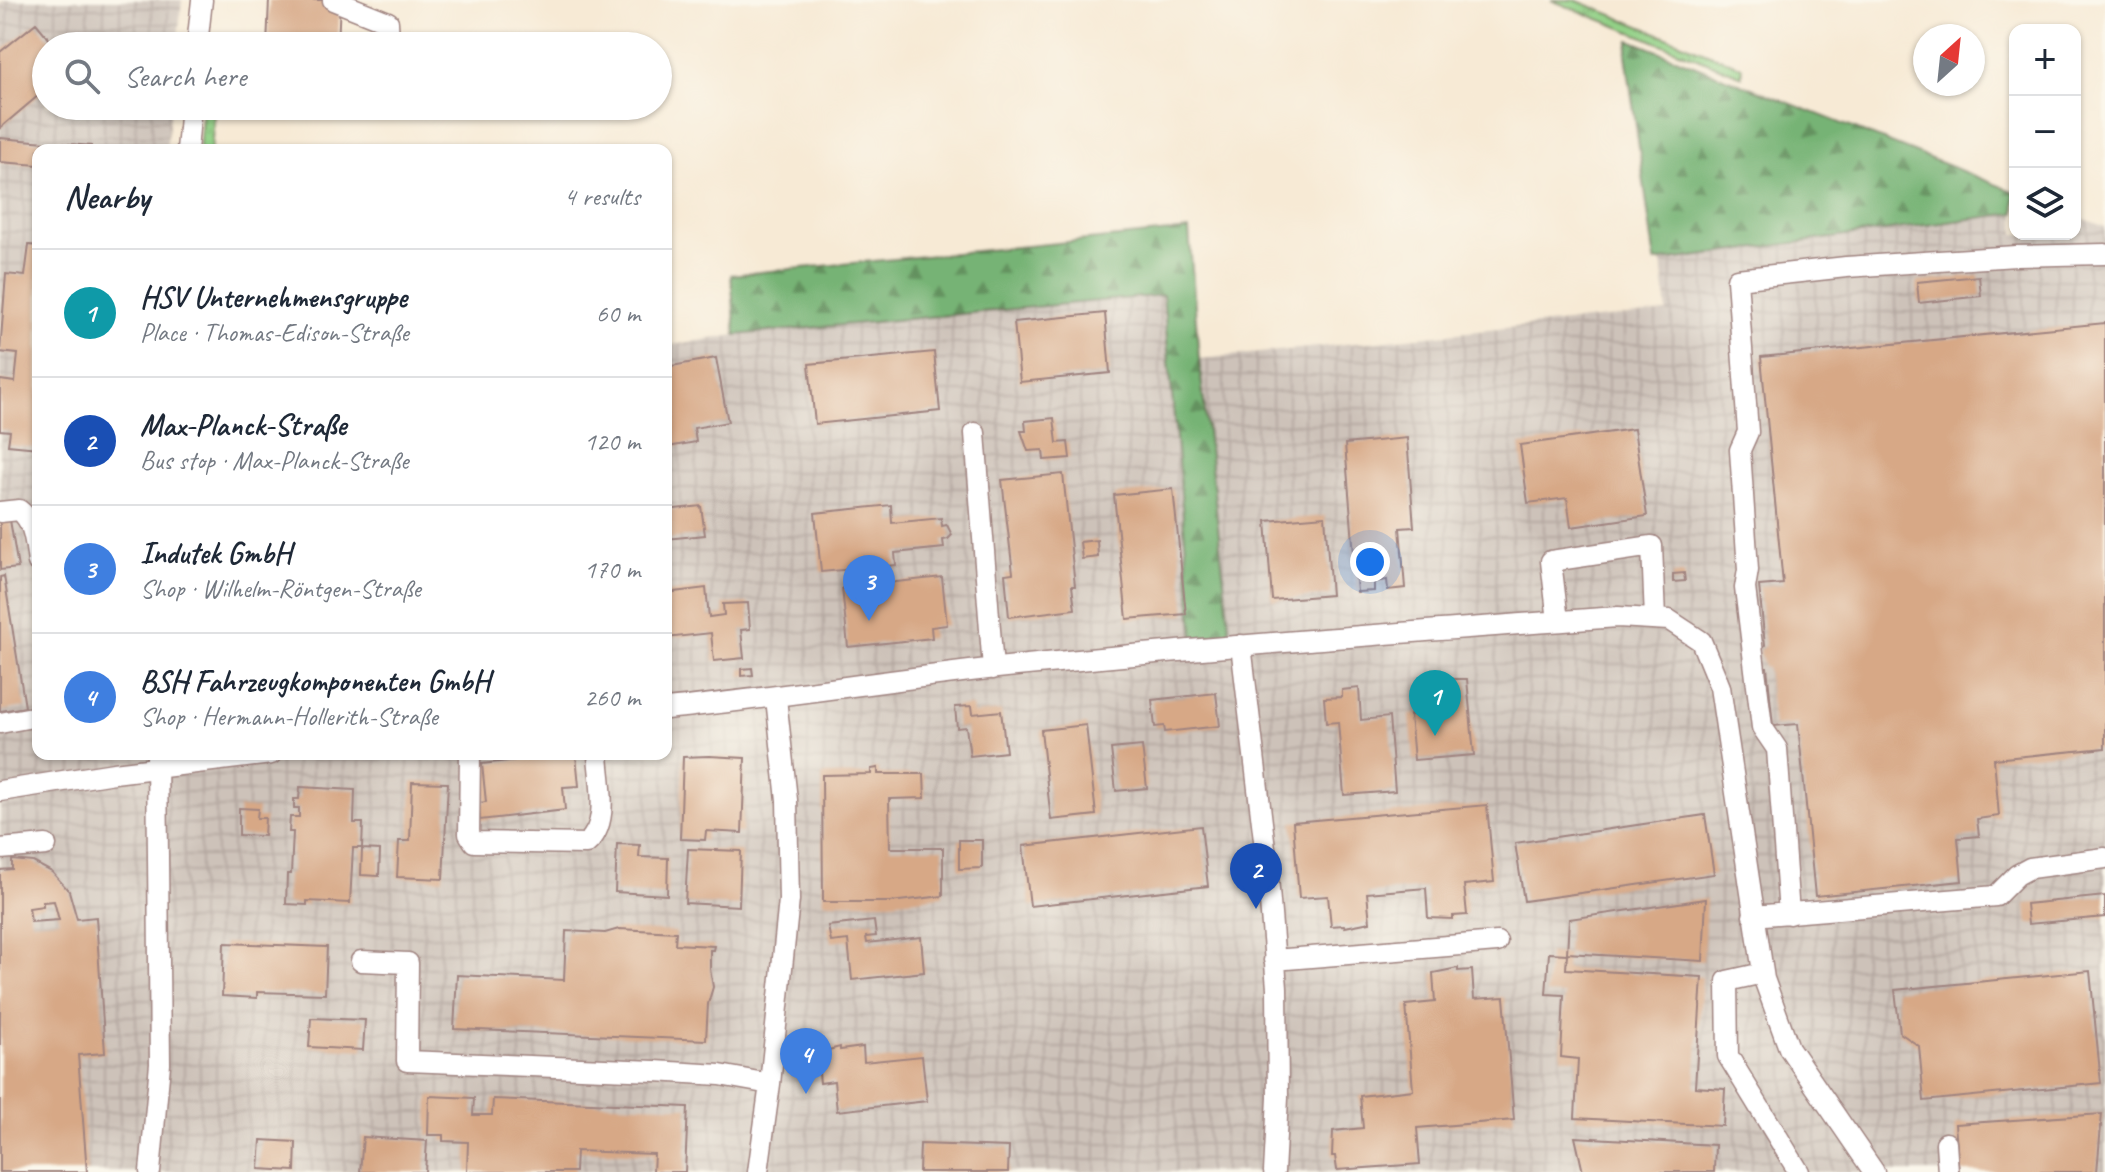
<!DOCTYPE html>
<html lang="en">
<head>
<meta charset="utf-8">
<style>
  body { margin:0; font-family:Caveat,sans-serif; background:#f6f6f7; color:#1f2937 }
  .controls { position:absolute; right:24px; top:24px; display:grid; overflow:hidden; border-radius:16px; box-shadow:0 2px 6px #0004 }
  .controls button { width:72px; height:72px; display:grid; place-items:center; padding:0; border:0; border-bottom:2px solid #e0e1e3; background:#fff; color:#1f2937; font:40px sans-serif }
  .compass { position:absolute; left:1913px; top:24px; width:72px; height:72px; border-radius:50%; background:#fff; box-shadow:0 2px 6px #0004; rotate:27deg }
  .you { position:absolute; left:1370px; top:562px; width:28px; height:28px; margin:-20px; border:6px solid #fff; border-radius:50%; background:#1a73e8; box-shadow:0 0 0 12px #1a73e833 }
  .badge { display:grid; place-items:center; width:52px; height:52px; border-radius:50%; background:#1f6fb2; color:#fff; font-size:26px; font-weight:700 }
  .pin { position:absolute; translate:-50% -66px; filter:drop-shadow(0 2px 4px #0008) }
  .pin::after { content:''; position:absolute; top:42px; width:28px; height:24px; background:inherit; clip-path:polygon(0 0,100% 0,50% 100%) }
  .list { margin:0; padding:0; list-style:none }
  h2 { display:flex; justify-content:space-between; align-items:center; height:104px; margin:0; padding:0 32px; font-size:34px }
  h2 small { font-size:26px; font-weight:400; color:#747a83 }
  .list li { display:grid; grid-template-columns:52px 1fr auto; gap:24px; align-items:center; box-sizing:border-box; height:128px; padding:0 32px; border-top:2px solid #e0e1e3 }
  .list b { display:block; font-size:30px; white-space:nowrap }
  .list p { margin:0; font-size:26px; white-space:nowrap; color:#747a83 }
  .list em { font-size:26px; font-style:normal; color:#747a83 }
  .icon { flex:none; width:44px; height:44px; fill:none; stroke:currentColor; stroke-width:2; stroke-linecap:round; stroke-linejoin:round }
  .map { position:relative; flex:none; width:2105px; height:1172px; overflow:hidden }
  .search { position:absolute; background:#fff; box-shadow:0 2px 6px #0004; left:32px; top:32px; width:640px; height:88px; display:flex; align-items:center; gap:20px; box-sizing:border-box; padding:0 28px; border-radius:44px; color:#747a83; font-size:30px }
  .panel { position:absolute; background:#fff; box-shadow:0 2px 6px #0004; left:32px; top:144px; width:640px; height:616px; border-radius:16px }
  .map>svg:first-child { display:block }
  .industrial { fill:url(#industrial-grid) }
  .grass { fill:url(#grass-tufts); stroke:#6e7859; stroke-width:2 }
  .forest { fill:url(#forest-firs); stroke:#606950; stroke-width:2 }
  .building { fill:#d7a886; fill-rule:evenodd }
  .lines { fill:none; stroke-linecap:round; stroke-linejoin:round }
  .minor-casing { stroke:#a08480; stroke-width:23 }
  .minor { stroke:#fff; stroke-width:20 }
</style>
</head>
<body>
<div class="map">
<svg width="2105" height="1172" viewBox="0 0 2105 1172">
  <defs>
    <pattern id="industrial-grid" width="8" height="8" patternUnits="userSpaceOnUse" patternTransform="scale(2)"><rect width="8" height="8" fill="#cdc2b9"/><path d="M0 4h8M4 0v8" fill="none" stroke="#b2a69f"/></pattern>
    <pattern id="grass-tufts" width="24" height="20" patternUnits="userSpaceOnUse" patternTransform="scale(2)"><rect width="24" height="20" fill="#93d187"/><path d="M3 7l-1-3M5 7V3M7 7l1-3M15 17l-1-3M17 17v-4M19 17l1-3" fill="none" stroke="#80b375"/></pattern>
    <pattern id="forest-firs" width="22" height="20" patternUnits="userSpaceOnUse" patternTransform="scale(2)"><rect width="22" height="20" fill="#76b374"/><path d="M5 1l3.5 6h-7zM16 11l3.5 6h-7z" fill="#63915f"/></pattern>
  </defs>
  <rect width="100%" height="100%" fill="#fbf7ec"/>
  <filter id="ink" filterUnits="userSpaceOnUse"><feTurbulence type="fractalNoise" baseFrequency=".0125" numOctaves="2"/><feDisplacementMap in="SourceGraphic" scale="16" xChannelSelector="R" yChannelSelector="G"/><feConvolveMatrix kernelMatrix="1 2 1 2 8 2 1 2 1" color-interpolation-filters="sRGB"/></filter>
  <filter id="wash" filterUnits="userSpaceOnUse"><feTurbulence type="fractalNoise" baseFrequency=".006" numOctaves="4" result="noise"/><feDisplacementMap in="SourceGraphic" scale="32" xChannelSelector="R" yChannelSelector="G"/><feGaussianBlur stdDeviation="1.8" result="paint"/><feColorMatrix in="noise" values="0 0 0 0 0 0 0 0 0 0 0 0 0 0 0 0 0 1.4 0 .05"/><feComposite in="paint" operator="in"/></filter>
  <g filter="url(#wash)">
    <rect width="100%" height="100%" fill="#f7ead5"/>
    <path class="industrial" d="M5,0H182L177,46H46V106H171L166,150H38V754H666V346L736,335L1164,295L1194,637L1230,632L1199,359L1667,312L1662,261L2015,213V234H2075V215L2105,227V1172H0V4Z"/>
    <path class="grass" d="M1551,0H1575L1742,67V76Z
      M203,106H215L211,150H199Z"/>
    <path class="forest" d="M1630,40L2015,192V213L1655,262L1626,54Z
      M1189,230L1199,359L1230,633L1194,638L1163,295L736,335L731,275Z"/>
    <g id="blocks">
      <path class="building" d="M269,0H340L338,46H267Z
        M36,23L55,46H46V89L0,128V52Z
        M0,138L91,146V150H38V165L0,162Z
        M29,245L38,246V448L8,445L10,431L0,430V380L15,382L18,354L0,352L6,274L25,276Z
        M1979,276L1981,296L1919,303L1917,282Z
        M1105,313L1110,373L1020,382L1014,322Z
        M2105,323V748L1994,759L1999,816L1977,819L1979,836L1958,838L1962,881L1815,896L1798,724L1773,726L1767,667H1764L1760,651L1765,645L1759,586L1783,584L1761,357Z
        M934,352L940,411L815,424L809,364Z
        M716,358L728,422L694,428L696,442L668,447L666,367Z
        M1054,418L1057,443L1068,442L1070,458L1044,460L1043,450L1028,451L1021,431H1026L1025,421Z
        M1634,429L1647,516L1571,527L1567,498L1528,503L1520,445Z
        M1407,438L1414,527L1400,528L1405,588L1388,590L1387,580L1374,582V591L1357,592L1345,444Z
        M1063,474L1075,586H1072L1075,609L1009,617L1005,574L1013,573L1002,480Z
        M1173,489L1186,614L1127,619L1114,495Z
        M891,505L892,523L941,518L942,526L947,525L952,535L948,539L943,540L944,548L895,553L896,565L821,572L815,513Z
        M701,506L705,535L666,539V510Z
        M1325,516L1331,595L1272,600L1266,521Z
        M10,520L18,568L0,570V521Z
        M1097,540L1098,557L1082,559L1080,542Z
        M1684,573L1685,581L1673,582V574Z
        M4,576L25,707L0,711V577Z
        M942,577L947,625L931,627L932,638L848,647L842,588Z
        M706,588L709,617L724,615L723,604L748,603L750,629L741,630L744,658L714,661L711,633L666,638V593Z
        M752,668L753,675L741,676V669Z
        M1450,679H1467L1474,755L1414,760L1410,715L1425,713L1423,683Z
        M1359,688L1361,720L1389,717L1395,791L1344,795L1338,722L1326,723L1324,698L1342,697V690Z
        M1216,693L1220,726L1165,732L1164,726L1155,727L1152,700Z
        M972,706L973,714L1001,711L1006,752L970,756L966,727L957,728L955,707Z
        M1086,725L1096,815L1051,820L1041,730Z
        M1142,746L1147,788L1116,791L1111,749Z
        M559,755V757L576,755L579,786L563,787L565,810L480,820L478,803L486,802L482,764Z
        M709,756L745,758L742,833L706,831L705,840L680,839L683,757Z
        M878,768V774H924L925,798L889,799L890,848H943V896L890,902H823L822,775L871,774V769Z
        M412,782L448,783L443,879L397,877L399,841H410Z
        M300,787L355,790L354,823H363L362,848H353L350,903L307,901V905L286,904L287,874H291L293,832H289L290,817H299V808H294V799H299Z
        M1487,805L1494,882L1464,885L1467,915L1453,916V919L1428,918L1426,888L1367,893L1370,922L1345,927L1344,925L1331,926L1328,896L1299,898L1293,822Z
        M239,808L258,809L257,818H265L264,836L239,835Z
        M1705,815L1714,874L1524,901L1515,843Z
        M1201,826L1208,886L1030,906L1023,846Z
        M959,840H982V868L959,869Z
        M617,844L640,845L639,857L668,858L667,895L615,892Z
        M362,849L380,850L379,876L361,875Z
        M688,849L741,851L739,906L685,903Z
        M12,860L33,862L52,872L69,891L77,919L96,917L105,1053L78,1055L87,1172H0V870L12,869ZM54,901L59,920L31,922L29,908L43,906V902Z
        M2105,896V917L2028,924L2026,904Z
        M1706,899L1703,961L1567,953L1569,919Z
        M874,921L876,936L866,937L867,943L921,937L924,972L852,980L848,940L831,942L828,926Z
        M619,929L676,932L675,944L714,946L713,950H710V969L713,987L708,1004L706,1040L454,1029L457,975L564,980L566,931L605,933Z
        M224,943L327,947L325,994L257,992V998L222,996Z
        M1549,953L1567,954L1566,969L1702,977L1695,1087L1725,1089L1723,1126L1575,1118L1578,1059L1561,1057L1564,995L1546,994Z
        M1458,968V971L1472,970L1474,999L1504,997L1514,1120L1417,1128L1420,1164L1337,1170L1335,1156H1332L1333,1131L1363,1128L1360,1096L1413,1090L1406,1005L1435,1002L1433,973Z
        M2090,971L2101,1083L1924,1101L1919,1046L1900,1033L1895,990Z
        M311,1018L365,1020L363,1050L309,1047Z
        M840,1047V1050L863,1047L864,1062L922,1056L927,1101L837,1111L834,1081L820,1083L817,1053Z
        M429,1096L474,1098L473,1115H492L493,1099L688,1107L685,1172H653L654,1154L576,1151L575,1172H467L468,1142L443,1141V1135H428Z
        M2102,1114L2097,1172H1959L1955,1124Z
        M363,1137L427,1141L425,1172H360Z
        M1575,1137L1715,1145L1714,1172H1583Z
        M261,1140L296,1142L295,1171L259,1169Z
        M920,1144L1009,1147L1008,1172H919Z"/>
    </g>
  </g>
  <g filter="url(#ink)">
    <use href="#blocks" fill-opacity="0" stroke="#a08480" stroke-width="2"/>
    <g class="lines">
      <defs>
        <path id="minor" d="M333,0L388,22L389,41L386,46
          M197,46L202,0
          M187,150L191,106
          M975,433L993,669
          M0,512L19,510C35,522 35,543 38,562
          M1558,621L1551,561L1652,546L1655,619
          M1241,645L1267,865L1277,988L1278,1098L1274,1172
          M666,709C776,698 886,680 997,668C1203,647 1411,632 1618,617L1669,620L1701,641L1720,687L1764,979L1789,1048L1874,1172
          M0,723L38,716
          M470,754L469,834L474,842L586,844C611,824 599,781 598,754
          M0,791L114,773L271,754
          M0,849L46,845
          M1789,914L1777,749L1762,727L1745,588L1748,570L1740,450L1748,432L1737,279L1846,267L2016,256L2105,254
          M1753,916L1996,896L2017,875L2030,868L2105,858
          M1274,960L1497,942
          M361,961L408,963L407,1061L655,1071L720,1075L770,1084
          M1763,973L1727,981L1728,1056L1799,1172
          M1946,1143L1948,1172
          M150,1172L160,1064L157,754
          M758,1172L770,1084L789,900L787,800L776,698"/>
      </defs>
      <use href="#minor" class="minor-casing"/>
      <use href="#minor" class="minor"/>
    </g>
  </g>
</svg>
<div class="controls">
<button>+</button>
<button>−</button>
<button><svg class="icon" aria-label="layers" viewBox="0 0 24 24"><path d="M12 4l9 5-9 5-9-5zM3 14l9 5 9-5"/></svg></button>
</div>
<svg class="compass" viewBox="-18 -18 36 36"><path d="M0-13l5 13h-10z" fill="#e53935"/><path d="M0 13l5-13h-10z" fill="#747a83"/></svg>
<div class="you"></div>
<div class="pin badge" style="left:1435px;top:736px;background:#0f9aa8">1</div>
<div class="pin badge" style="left:1256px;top:909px;background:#1a4fb4">2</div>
<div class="pin badge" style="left:869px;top:621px;background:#3f7fe0">3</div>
<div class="pin badge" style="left:806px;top:1094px;background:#3f7fe0">4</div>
<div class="search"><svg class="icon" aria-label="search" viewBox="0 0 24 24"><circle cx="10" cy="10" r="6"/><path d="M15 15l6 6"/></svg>Search here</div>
<section class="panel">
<h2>Nearby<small>4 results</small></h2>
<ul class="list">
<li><span class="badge" style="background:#0f9aa8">1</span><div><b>HSV Unternehmensgruppe</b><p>Place · Thomas-Edison-Straße</p></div><em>60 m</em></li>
<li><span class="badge" style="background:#1a4fb4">2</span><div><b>Max-Planck-Straße</b><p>Bus stop · Max-Planck-Straße</p></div><em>120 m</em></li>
<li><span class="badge" style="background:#3f7fe0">3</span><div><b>Indutek GmbH</b><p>Shop · Wilhelm-Röntgen-Straße</p></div><em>170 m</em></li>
<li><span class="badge" style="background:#3f7fe0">4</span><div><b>BSH Fahrzeugkomponenten GmbH</b><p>Shop · Hermann-Hollerith-Straße</p></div><em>260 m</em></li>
</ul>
</section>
</div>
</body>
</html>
